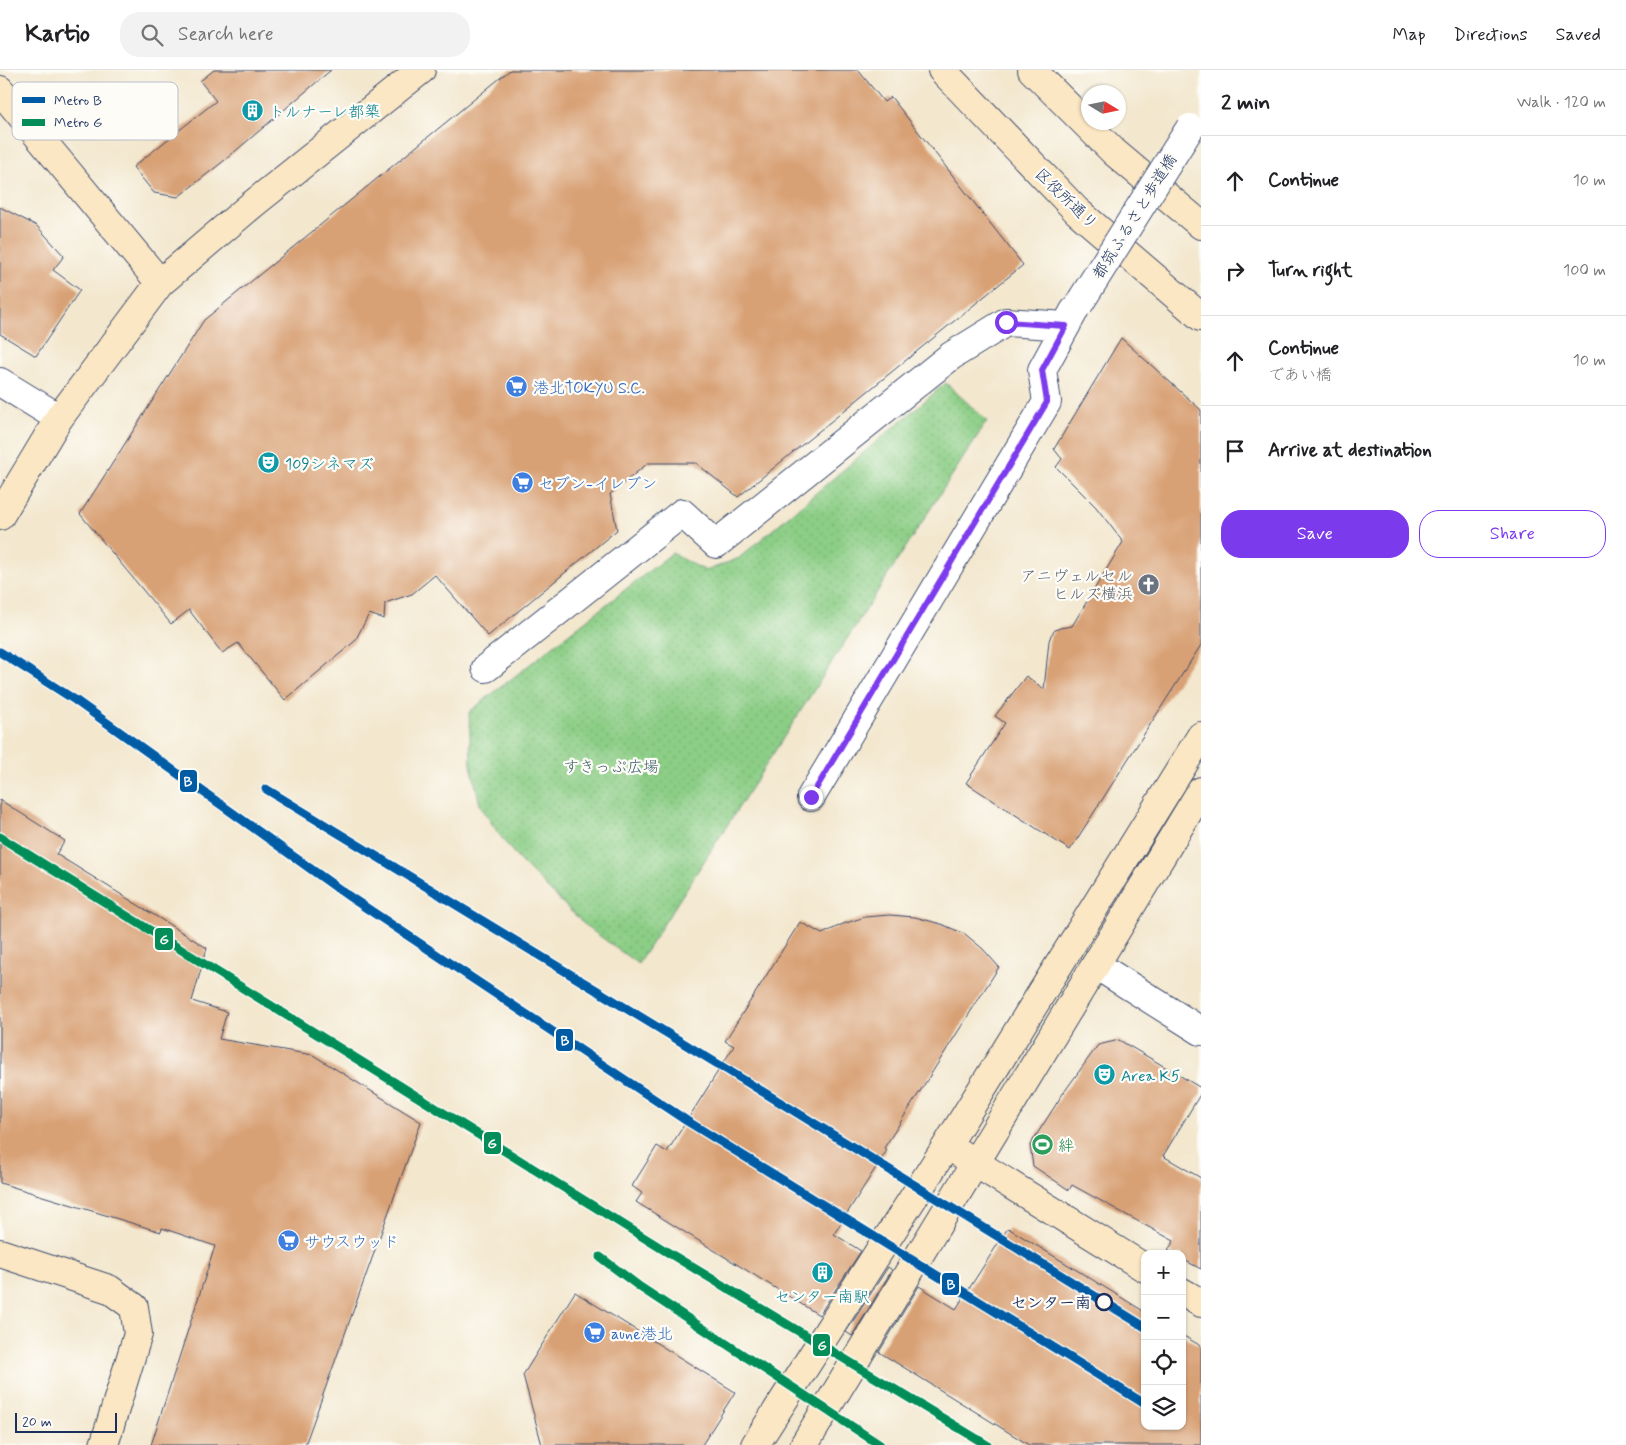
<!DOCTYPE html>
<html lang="en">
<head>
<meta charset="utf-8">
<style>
  body { margin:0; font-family:Mynerve,"Klee One",sans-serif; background:#f2f2f2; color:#202124 }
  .controls { position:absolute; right:15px; bottom:15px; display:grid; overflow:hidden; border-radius:10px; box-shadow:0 1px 4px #0004 }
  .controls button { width:45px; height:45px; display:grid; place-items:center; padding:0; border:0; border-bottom:1px solid #e0e0e0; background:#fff; color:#202124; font:25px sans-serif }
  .compass { position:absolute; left:1081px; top:15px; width:45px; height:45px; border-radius:50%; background:#fff; box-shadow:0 1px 4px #0004; rotate:100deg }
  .scale { position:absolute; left:15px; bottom:12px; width:102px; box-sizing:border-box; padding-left:5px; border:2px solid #1b2f5e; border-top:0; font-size:14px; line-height:18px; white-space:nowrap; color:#1b2f5e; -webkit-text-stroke:4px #fdfcf7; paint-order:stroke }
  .stop { position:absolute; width:15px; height:15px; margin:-11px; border:4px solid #7c3aed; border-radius:50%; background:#fff }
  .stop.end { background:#7c3aed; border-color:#fff; box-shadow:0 1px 5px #0008 }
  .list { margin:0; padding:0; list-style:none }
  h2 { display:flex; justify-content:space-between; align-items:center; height:65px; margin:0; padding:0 20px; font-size:21px }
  h2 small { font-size:16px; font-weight:400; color:#757577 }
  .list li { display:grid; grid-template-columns:32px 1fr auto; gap:15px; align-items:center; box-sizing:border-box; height:90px; padding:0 20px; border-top:1px solid #e0e0e0 }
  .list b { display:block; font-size:19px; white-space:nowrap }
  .list p { margin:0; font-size:16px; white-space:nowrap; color:#757577 }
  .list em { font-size:16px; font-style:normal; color:#757577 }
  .actions { display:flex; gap:10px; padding:15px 20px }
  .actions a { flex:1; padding:11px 0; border:1px solid #7c3aed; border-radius:20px; text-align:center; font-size:18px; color:#7c3aed }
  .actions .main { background:#7c3aed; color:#fff }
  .icon { flex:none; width:28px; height:28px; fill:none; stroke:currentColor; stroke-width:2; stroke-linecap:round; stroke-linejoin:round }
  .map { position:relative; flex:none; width:1201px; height:1375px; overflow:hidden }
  header { display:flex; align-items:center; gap:30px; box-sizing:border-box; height:70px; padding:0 25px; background:#fff; border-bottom:1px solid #e0e0e0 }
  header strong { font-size:24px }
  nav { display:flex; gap:28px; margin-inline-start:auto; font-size:18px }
  .search { width:350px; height:45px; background:#f2f2f2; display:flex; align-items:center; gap:12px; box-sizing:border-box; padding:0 18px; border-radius:20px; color:#757577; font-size:19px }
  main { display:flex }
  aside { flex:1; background:#fff }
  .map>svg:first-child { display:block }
  .grass { fill:url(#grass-dots); stroke:#547e72 }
  .building { fill:#d8a075 }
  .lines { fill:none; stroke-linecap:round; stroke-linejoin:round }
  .street-casing { stroke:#3b4b6f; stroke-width:30 }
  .secondary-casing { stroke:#3b4b6f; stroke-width:30 }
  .street { stroke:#fff; stroke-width:28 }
  .secondary { stroke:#fbe7c3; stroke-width:28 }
  .street-bridge-casing { stroke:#3b4b6f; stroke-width:30; stroke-linecap:butt }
  .street-bridge { stroke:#fff; stroke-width:28 }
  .metro-1-casing { stroke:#fdfcf7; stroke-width:12 }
  .metro-2-casing { stroke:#fdfcf7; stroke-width:12 }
  .metro-1 { stroke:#005ba5; stroke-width:9 }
  .metro-2 { stroke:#048d58; stroke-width:9 }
  .route { stroke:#7c3aed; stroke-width:6 }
  .stop-dot { fill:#fdfcf7; stroke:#1b2f5e; stroke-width:2.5 }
  .labels { text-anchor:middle; stroke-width:4.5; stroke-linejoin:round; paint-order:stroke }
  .culture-label { font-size:16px; fill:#0d838f; stroke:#fdfcf7; text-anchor:start }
  .street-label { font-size:16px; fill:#1b2f5e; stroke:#fdfcf7 }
  .shop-label { font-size:16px; fill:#366cbe; stroke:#fdfcf7; text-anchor:start }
  .worship-label { font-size:16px; fill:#5b616d; stroke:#fdfcf7; text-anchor:end }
  .park-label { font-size:16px; fill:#3d5f6a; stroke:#fdfcf7 }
  .leisure-label { font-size:16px; fill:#27864d; stroke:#fdfcf7; text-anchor:start }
  .stop-label { font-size:16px; font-weight:bold; fill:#1b2f5e; stroke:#fdfcf7; text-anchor:end }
  .key { fill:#fdfcf7; stroke:#b9bec9; stroke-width:1 }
  .key-label { font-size:14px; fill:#1b2f5e }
  .line-badge { stroke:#fdfcf7; stroke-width:2 }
  .badge-label { font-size:14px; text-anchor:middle; font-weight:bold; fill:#fff }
</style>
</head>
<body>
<header>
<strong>Kartio</strong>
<div class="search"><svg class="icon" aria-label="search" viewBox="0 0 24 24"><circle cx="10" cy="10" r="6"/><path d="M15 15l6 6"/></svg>Search here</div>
<nav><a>Map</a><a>Directions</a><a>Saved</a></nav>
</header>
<main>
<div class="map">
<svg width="1201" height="1375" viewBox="0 0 1201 1375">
  <defs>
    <pattern id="grass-dots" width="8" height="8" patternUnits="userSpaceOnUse" patternTransform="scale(1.25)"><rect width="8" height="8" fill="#8cce86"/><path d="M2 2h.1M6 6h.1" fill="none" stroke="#78b176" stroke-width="1.8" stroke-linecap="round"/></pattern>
  </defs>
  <rect width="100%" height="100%" fill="#fdfcf7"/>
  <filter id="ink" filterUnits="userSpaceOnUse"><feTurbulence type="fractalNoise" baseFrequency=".02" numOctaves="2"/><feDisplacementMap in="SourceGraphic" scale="10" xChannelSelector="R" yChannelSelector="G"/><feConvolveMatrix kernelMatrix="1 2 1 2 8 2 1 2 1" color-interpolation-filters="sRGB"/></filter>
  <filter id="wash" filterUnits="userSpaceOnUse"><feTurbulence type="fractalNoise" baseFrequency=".0096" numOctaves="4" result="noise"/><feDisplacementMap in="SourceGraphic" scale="20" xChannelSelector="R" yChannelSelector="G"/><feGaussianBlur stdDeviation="1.12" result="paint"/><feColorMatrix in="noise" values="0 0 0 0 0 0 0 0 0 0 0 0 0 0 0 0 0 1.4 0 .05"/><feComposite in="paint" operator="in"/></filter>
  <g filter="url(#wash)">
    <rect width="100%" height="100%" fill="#f3e7ce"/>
    <path class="grass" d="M946,313L987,351L638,894L586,856L519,790L498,763L480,735L471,695L469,642L672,483L706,501L739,488Z"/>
    <g id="blocks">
      <path class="building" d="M214,0H331L225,90L178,127L154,123L133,97L216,31L200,11Z
        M510,0H858L884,32L891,27L1023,195L738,427L696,393H648L610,424L617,460L488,566L435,505L412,524L385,533L384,549L369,544L355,571L285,630L238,573L222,583L189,540L171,554L80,444L204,250Z
        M0,137L37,156L64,186L53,200L80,220L36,286L0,264Z
        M1121,268L1201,340V575L1070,780L966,713L1005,653L995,646L1026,606L1044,619L1049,571L1051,565L1055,560L1060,558L1072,556L1123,472L1096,437L1056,397L1062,389L1054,379Z
        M0,730L65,771L56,784L207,878L192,931L227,942L219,969L313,985L421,1052L305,1375H151L215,1176L162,1158L161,1162L0,1113Z
        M890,845L915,847L941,854L965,864L983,879L999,897L884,1078L887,1080L834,1164L861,1181L819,1245L636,1132L642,1123L632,1116L657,1076L667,1082L734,976L725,971L800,852L822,864L843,854L865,847Z
        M1119,970L1201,1018V1023L1163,1086L1201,1108V1199L1182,1189V1184H1174L1168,1180L1174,1171L1072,1115L1069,1120L1033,1096L1030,1075L1062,1025L1098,975Z
        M1008,1158L1145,1242V1356H1182V1265L1201,1276V1375H1029L879,1282L919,1216L956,1239Z
        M888,1197L892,1200L852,1266L846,1262Z
        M575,1222L735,1322L702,1375H542L523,1305Z"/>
    </g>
  </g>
  <g filter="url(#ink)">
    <use href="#blocks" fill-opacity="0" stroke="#3b4b6f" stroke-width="1"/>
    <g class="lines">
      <defs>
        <path id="street" d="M0,312L59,348
          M486,598L682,443L716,474L951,286L1006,252L1066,256
          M811,727L1047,332L1042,300L1074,241
          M1096,895L1201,961"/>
        <path id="secondary" d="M942,0L1077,141L1201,247
          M1032,0L1114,82L1201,155
          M0,20L160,213
          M0,446L59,348L160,213L253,134L421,0
          M961,1084L1145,1198
          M0,1183L109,1219L134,1237L138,1264L104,1375
          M1182,1222L1201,1233
          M755,1375L947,1075L1201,666
          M804,1375L1201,721"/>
      </defs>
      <use href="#street" class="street-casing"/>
      <use href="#secondary" class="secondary-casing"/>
      <use href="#street" class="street"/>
      <use href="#secondary" class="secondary"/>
      <defs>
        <path id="street-bridge" d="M1079,234L1190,58"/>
      </defs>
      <use href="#street-bridge" class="street-bridge-casing"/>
      <use href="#street-bridge" class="street-bridge"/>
      <defs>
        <path id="metro-1" d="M0,582L75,630L350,827L687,1051L1145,1334
          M266,719L721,996L1145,1257"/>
        <path id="metro-2" d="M0,767L664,1180L987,1375
          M600,1187L640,1217L880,1375"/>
      </defs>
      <use href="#metro-1" class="metro-1-casing"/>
      <use href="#metro-2" class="metro-2-casing"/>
      <use href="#metro-1" class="metro-1"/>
      <use href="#metro-2" class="metro-2"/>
    </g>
  </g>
  <g class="lines" filter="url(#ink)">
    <path class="route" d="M811,727L1047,332L1042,300L1066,256L1006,252"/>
  </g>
  <defs>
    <symbol id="building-disc" viewBox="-11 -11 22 22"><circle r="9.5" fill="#0f9aa8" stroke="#fdfcf7"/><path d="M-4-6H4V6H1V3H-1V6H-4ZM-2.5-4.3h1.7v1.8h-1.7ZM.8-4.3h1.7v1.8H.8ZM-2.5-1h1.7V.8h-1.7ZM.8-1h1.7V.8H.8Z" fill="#fff"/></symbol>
    <symbol id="supermarket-disc" viewBox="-11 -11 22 22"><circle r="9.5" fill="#3f7fe0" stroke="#fdfcf7"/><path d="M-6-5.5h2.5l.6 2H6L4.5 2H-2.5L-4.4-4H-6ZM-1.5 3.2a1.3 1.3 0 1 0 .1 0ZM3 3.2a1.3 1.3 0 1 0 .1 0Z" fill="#fff"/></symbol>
    <symbol id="theatre-disc" viewBox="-11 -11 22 22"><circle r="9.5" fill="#0f9aa8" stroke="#fdfcf7"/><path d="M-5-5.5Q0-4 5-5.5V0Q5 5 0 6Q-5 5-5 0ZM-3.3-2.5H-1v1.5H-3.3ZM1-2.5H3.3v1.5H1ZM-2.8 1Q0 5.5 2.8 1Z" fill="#fff"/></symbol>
    <symbol id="church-disc" viewBox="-11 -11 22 22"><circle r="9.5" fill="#6b7280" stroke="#fdfcf7"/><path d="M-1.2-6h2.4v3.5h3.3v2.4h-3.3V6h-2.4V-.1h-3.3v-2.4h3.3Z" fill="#fff"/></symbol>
    <symbol id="stadium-disc" viewBox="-11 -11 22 22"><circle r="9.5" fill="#2e9e5b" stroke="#fdfcf7"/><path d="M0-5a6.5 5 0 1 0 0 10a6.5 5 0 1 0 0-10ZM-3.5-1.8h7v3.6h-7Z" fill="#fff"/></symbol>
  </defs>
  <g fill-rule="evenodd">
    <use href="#building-disc" x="240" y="28" width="25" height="25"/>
    <use href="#supermarket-disc" x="504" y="304" width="25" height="25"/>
    <use href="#theatre-disc" x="256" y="380" width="25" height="25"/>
    <use href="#supermarket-disc" x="510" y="400" width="25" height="25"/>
    <use href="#church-disc" x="1136" y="502" width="25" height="25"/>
    <use href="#theatre-disc" x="1092" y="992" width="25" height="25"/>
    <use href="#stadium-disc" x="1030" y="1062" width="25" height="25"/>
    <use href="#supermarket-disc" x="276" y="1158" width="25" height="25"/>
    <use href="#building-disc" x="810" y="1190" width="25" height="25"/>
    <use href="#supermarket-disc" x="582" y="1250" width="25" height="25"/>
  </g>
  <circle class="stop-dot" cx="1104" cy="1232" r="8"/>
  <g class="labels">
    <g class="culture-label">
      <text x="269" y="47">トルナーレ都築</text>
      <text x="285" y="399">109シネマズ</text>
      <text x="1121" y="1011">Area K5</text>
      <text x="822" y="1232" text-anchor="middle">センター南駅</text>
    </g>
    <g class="street-label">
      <text transform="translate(1067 128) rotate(44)" y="6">区役所通り</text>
      <text transform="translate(1134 146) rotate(-58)" y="6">都筑ふるさと歩道橋</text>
    </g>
    <g class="shop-label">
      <text x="533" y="323">港北TOKYU S.C.</text>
      <text x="538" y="419">セブン-イレブン</text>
      <text x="304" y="1177">サウスウッド</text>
      <text x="611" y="1269">aune港北</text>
    </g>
    <g class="worship-label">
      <text x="1133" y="511">アニヴェルセル<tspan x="1133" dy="18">ヒルズ横浜</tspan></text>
    </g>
    <g class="park-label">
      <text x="611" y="702">すきっぷ広場</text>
    </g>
    <g class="leisure-label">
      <text x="1058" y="1081">絆</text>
    </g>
    <g class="stop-label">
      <text x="1091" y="1238">センター南</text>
    </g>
  </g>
  <rect x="12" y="12" width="166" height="58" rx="8" class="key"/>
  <rect x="22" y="27" width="23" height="6" fill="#005ba5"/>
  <rect x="22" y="49" width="23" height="7" fill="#048d58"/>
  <g class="key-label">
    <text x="54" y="35">Metro B</text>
    <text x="54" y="57">Metro G</text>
  </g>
  <g class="line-badge">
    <rect x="179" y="699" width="19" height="24" rx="5" fill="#005ba5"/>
    <rect x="154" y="857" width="20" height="24" rx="5" fill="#048d58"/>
    <rect x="555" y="958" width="19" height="24" rx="5" fill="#005ba5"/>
    <rect x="483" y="1061" width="19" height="24" rx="5" fill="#048d58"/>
    <rect x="941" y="1202" width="19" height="24" rx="5" fill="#005ba5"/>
    <rect x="812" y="1263" width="19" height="24" rx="5" fill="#048d58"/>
  </g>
  <g class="badge-label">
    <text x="188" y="716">B</text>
    <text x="164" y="874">G</text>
    <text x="565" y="975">B</text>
    <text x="492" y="1078">G</text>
    <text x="951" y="1219">B</text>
    <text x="822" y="1280">G</text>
  </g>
</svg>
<div class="controls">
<button>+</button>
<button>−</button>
<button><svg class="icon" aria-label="locate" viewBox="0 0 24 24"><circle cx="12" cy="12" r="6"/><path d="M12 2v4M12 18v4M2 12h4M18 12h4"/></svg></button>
<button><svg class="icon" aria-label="layers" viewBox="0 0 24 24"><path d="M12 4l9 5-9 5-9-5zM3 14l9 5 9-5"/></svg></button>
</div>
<svg class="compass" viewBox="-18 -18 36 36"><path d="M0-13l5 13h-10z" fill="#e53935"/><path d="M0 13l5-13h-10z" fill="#757577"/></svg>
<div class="scale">20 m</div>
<div class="stop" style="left:1006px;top:252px"></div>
<div class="stop end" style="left:811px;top:727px"></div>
</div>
<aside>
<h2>2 min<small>Walk · 120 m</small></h2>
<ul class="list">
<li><svg class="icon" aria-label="ahead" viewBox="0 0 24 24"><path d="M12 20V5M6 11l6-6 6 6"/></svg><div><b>Continue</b></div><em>10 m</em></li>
<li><svg class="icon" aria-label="right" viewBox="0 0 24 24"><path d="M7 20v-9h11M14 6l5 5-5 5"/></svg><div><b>Turn right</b></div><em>100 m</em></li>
<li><svg class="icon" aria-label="ahead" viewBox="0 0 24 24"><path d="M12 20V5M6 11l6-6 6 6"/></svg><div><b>Continue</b><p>であい橋</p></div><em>10 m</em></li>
<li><svg class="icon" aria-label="arrive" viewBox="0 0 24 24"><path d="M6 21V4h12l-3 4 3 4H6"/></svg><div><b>Arrive at destination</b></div></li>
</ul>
<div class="actions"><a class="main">Save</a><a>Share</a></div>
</aside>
</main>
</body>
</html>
